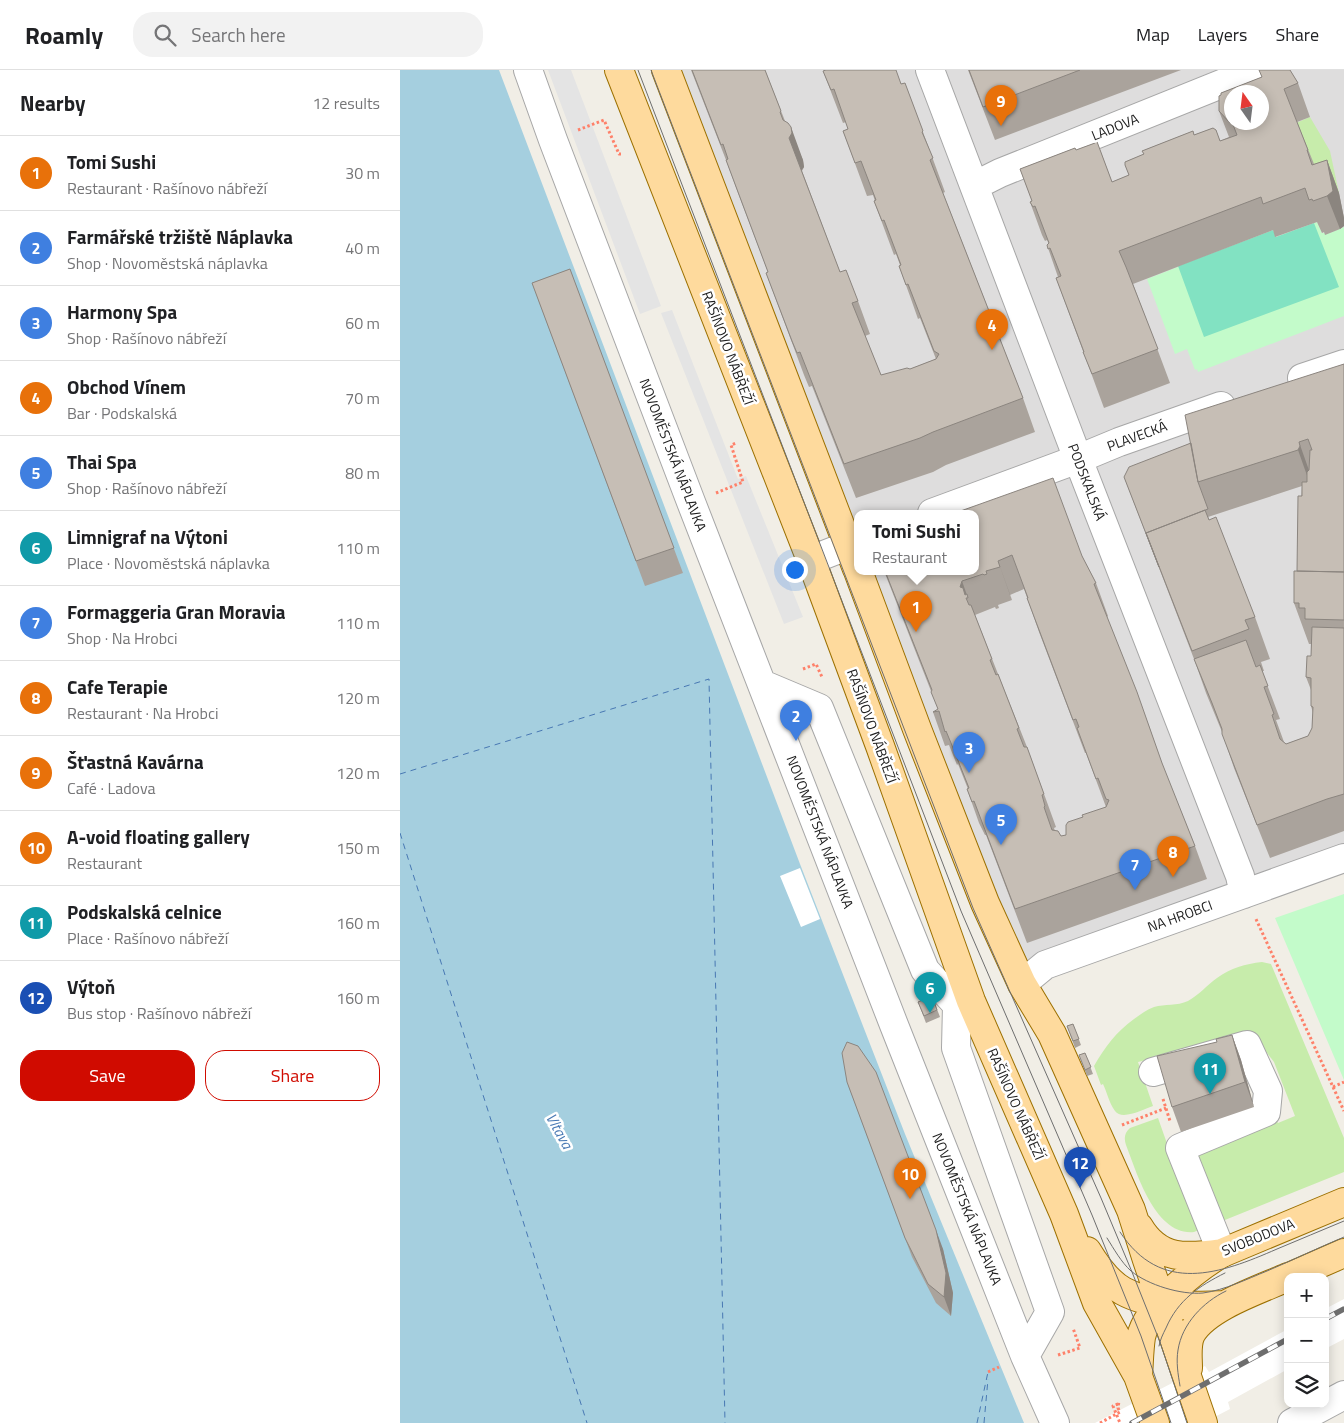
<!DOCTYPE html>
<html lang="en">
<head>
<meta charset="utf-8">
<style>
  body { margin:0; font-family:"Titillium Web",sans-serif; background:#f2f2f2; color:#202124 }
  .controls { position:absolute; right:15px; bottom:15px; display:grid; overflow:hidden; border-radius:10px; box-shadow:0 2px 12px #0003 }
  .controls button { width:45px; height:45px; display:grid; place-items:center; padding:0; border:0; border-bottom:1px solid #e0e0e0; background:#fff; color:#202124; font:25px sans-serif }
  .compass { position:absolute; left:824px; top:15px; width:45px; height:45px; border-radius:50%; background:#fff; box-shadow:0 2px 12px #0003; rotate:346deg }
  .you { position:absolute; left:394px; top:499px; width:18px; height:18px; margin:-12px; border:4px solid #fff; border-radius:50%; background:#1a73e8; box-shadow:0 0 0 8px #1a73e833 }
  .badge { display:grid; place-items:center; width:32px; height:32px; border-radius:50%; background:#d00b00; color:#fff; font-size:16px; font-weight:700 }
  .pin { position:absolute; translate:-50% -41px; filter:drop-shadow(0 1px 2px #0008) }
  .pin::after { content:''; position:absolute; top:26px; width:18px; height:15px; background:inherit; clip-path:polygon(0 0,100% 0,50% 100%) }
  .popup { position:absolute; left:454px; top:440px; width:125px; height:65px; box-sizing:border-box; display:grid; place-content:center; border-radius:10px; background:#fff; filter:drop-shadow(0 1px 4px #0005); font-size:16px; white-space:nowrap; color:#757577 }
  .popup b { font-size:19px; color:#202124 }
  .popup::after { content:''; position:absolute; left:50%; top:100%; margin-left:-10px; border:10px solid transparent; border-top-color:#fff }
  .list { margin:0; padding:0; list-style:none }
  h2 { display:flex; justify-content:space-between; align-items:center; height:65px; margin:0; padding:0 20px; font-size:21px }
  h2 small { font-size:16px; font-weight:400; color:#757577 }
  .list li { display:grid; grid-template-columns:32px 1fr auto; gap:15px; align-items:center; box-sizing:border-box; height:75px; padding:0 20px; border-top:1px solid #e0e0e0 }
  .list b { display:block; font-size:19px; white-space:nowrap }
  .list p { margin:0; font-size:16px; white-space:nowrap; color:#757577 }
  .list em { font-size:16px; font-style:normal; color:#757577 }
  .actions { display:flex; gap:10px; padding:15px 20px }
  .actions a { flex:1; padding:11px 0; border:1px solid #d00b00; border-radius:20px; text-align:center; font-size:18px; color:#d00b00 }
  .actions .main { background:#d00b00; color:#fff }
  .icon { flex:none; width:28px; height:28px; fill:none; stroke:currentColor; stroke-width:2; stroke-linecap:round; stroke-linejoin:round }
  .map { position:relative; flex:none; width:944px; height:1353px; overflow:hidden }
  header { display:flex; align-items:center; gap:30px; box-sizing:border-box; height:70px; padding:0 25px; background:#fff; border-bottom:1px solid #e0e0e0 }
  header strong { font-size:24px }
  nav { display:flex; gap:28px; margin-inline-start:auto; font-size:18px }
  .search { width:350px; height:45px; background:#f2f2f2; display:flex; align-items:center; gap:12px; box-sizing:border-box; padding:0 18px; border-radius:20px; color:#757577; font-size:19px }
  main { display:flex }
  aside { flex:1; background:#fff }
  .map>svg:first-child { display:block }
  .residential { fill:#dedddd; fill-rule:evenodd }
  .grass { fill:#c7ecab }
  .park { fill:#c3fbca }
  .pitch { fill:#82e2c2 }
  .parking { fill:#e4e4e4 }
  .water { fill:#a5cfdf }
  .pier { fill:#fff }
  .lines { fill:none; stroke-linecap:round; stroke-linejoin:round }
  .ferry { stroke:#4878b3; stroke-width:1; stroke-dasharray:6 5; stroke-linecap:butt }
  .minor-casing { stroke:#a7a7a7; stroke-width:30 }
  .major-casing { stroke:#9c7000; stroke-width:30 }
  .path { stroke:#fe816a; stroke-width:3; stroke-dasharray:2.5 2.5; stroke-linecap:butt }
  .minor { stroke:#fff; stroke-width:28 }
  .major { stroke:#feda9d; stroke-width:28 }
  .tram { stroke:#6e6e6e; stroke-width:1 }
  .rail-casing { stroke:#6e6e6e; stroke-width:5.5 }
  .rail { stroke:#fff; stroke-width:4; stroke-dasharray:11; stroke-linecap:butt }
  .path-bridge { stroke:#fe816a; stroke-width:3; stroke-dasharray:2.5 2.5; stroke-linecap:butt }
  .wall { fill:#aaa39c; fill-rule:evenodd }
  .shaded-wall { fill:#8b857f }
  .building { fill:#c6beb5; stroke:#8b857f; fill-rule:evenodd }
  .labels { text-anchor:middle; stroke-width:5; stroke-linejoin:round; paint-order:stroke }
  .street-label { font-size:14px; fill:#202020; stroke:#fff }
  .water-label { font-size:15px; font-style:italic; fill:#4878b3; stroke:#fff }
</style>
</head>
<body>
<header>
<strong>Roamly</strong>
<div class="search"><svg class="icon" aria-label="search" viewBox="0 0 24 24"><circle cx="10" cy="10" r="6"/><path d="M15 15l6 6"/></svg>Search here</div>
<nav><a>Map</a><a>Layers</a><a>Share</a></nav>
</header>
<main>
<aside>
<h2>Nearby<small>12 results</small></h2>
<ul class="list">
<li><span class="badge" style="background:#e8710a">1</span><div><b>Tomi Sushi</b><p>Restaurant · Rašínovo nábřeží</p></div><em>30 m</em></li>
<li><span class="badge" style="background:#3f7fe0">2</span><div><b>Farmářské tržiště Náplavka</b><p>Shop · Novoměstská náplavka</p></div><em>40 m</em></li>
<li><span class="badge" style="background:#3f7fe0">3</span><div><b>Harmony Spa</b><p>Shop · Rašínovo nábřeží</p></div><em>60 m</em></li>
<li><span class="badge" style="background:#e8710a">4</span><div><b>Obchod Vínem</b><p>Bar · Podskalská</p></div><em>70 m</em></li>
<li><span class="badge" style="background:#3f7fe0">5</span><div><b>Thai Spa</b><p>Shop · Rašínovo nábřeží</p></div><em>80 m</em></li>
<li><span class="badge" style="background:#0f9aa8">6</span><div><b>Limnigraf na Výtoni</b><p>Place · Novoměstská náplavka</p></div><em>110 m</em></li>
<li><span class="badge" style="background:#3f7fe0">7</span><div><b>Formaggeria Gran Moravia</b><p>Shop · Na Hrobci</p></div><em>110 m</em></li>
<li><span class="badge" style="background:#e8710a">8</span><div><b>Cafe Terapie</b><p>Restaurant · Na Hrobci</p></div><em>120 m</em></li>
<li><span class="badge" style="background:#e8710a">9</span><div><b>Šťastná Kavárna</b><p>Café · Ladova</p></div><em>120 m</em></li>
<li><span class="badge" style="background:#e8710a">10</span><div><b>A-void floating gallery</b><p>Restaurant</p></div><em>150 m</em></li>
<li><span class="badge" style="background:#0f9aa8">11</span><div><b>Podskalská celnice</b><p>Place · Rašínovo nábřeží</p></div><em>160 m</em></li>
<li><span class="badge" style="background:#1a4fb4">12</span><div><b>Výtoň</b><p>Bus stop · Rašínovo nábřeží</p></div><em>160 m</em></li>
</ul>
<div class="actions"><a class="main">Save</a><a>Share</a></div>
</aside>
<div class="map">
<svg width="944" height="1353" viewBox="0 0 944 1353">
  <rect width="100%" height="100%" fill="#f1eee6"/>
  <path class="residential" d="M276,0H944V776L621,892L469,501H575V443H457V471ZM832,22H862V52H832Z"/>
  <path class="grass" d="M910,47L930,81L939,123L926,127L896,53Z
    M862,892L871,894L944,1068V1102L815,1154L789,1085L877,1051L878,1053L895,1046L874,992L864,979L857,974L835,969L738,992L753,1036C744,1039 722,1051 715,1041C709,1033 707,1022 703,1014L701,1015L694,996C705,977 716,962 734,949C740,945 746,940 754,937C765,934 777,936 788,931C799,925 807,915 817,908C831,898 845,894 862,892Z
    M758,1048L770,1082L805,1158C801,1159 797,1161 794,1162C755,1166 737,1103 726,1075C724,1069 724,1063 730,1058Z"/>
  <path class="park" d="M917,152L922,163H930L944,157V155V246L798,302L797,299L795,300L787,279L775,284L747,209L873,160L876,167Z
    M944,824V1010L875,848Z"/>
  <path class="pitch" d="M914,153L939,217L804,267L778,196L873,160L876,167Z"/>
  <path class="parking" d="M148,0H171L261,236L240,244Z
    M272,240L338,409L346,406L403,547L384,554L261,243Z"/>
  <path class="water" d="M0,0H99L400,794L505,1064L624,1353H0Z"/>
  <path class="pier" d="M400,798L420,849L401,857L380,806Z
    M944,1229V1269L925,1279V1239Z
    M888,1259V1299L828,1332L830,1339L803,1353H695L805,1296L809,1302Z"/>
  <g class="lines">
    <path class="ferry" d="M0,704L309,609L325,1353
      M0,763L187,1353
      M577,1353L588,1302
      M584,1353L588,1309"/>
    <defs>
      <path id="minor" d="M128,0L153,70L291,432L494,955L625,1286L655,1353
        M530,0L678,389L840,806L844,824
        M574,116L600,103L856,0
        M902,308L944,294
        M532,443L678,389L719,372L821,336
        M411,490L457,472
        M362,614L419,638L525,900L557,935L556,978L650,1242L625,1286
        M622,914L645,895L944,788
        M753,1002L847,975L868,1021L866,1042L780,1078L822,1183
        M892,1353L944,1325"/>
      <path id="major" d="M219,0L411,490L480,676L571,931L664,1144L697,1233L738,1306L755,1353
        M266,0L457,499
        M458,501L517,659L585,833L622,914L652,964L731,1140L747,1190L803,1353
        M739,1157C759,1191 787,1188 822,1183L944,1132
        M687,1181C696,1196 707,1212 723,1221C750,1236 794,1237 824,1235
        M889,1207L944,1183
        M788,1298C788,1287 786,1274 791,1264C806,1237 861,1219 888,1207
        M738,1306C739,1293 739,1280 741,1267C748,1236 794,1200 820,1184"/>
    </defs>
    <use href="#minor" class="minor-casing"/>
    <use href="#major" class="major-casing"/>
    <path class="path" d="M178,60L204,50L219,84H221
      M316,423L343,412L331,375L336,373
      M403,599L416,594L422,607
      M856,849L944,1041
      M933,1017L944,1012
      M763,1029L770,1051
      M722,1055L766,1038
      M658,1285L680,1278L673,1258
      M588,1302L599,1297
      M718,1334L713,1336L720,1353"/>
    <use href="#minor" class="minor"/>
    <use href="#major" class="major"/>
    <path class="tram" d="M238,0L561,841L692,1145L741,1266L771,1353
      M251,0L573,838L701,1128L732,1202L760,1272L787,1353
      M720,1162C761,1225 820,1204 877,1179C899,1170 922,1160 944,1151
      M707,1168C714,1179 721,1192 731,1201C748,1215 781,1225 803,1223C825,1220 847,1209 867,1201C893,1190 918,1178 944,1167
      M759,1276C760,1270 763,1264 766,1258C778,1230 799,1216 825,1203
      M780,1316C778,1304 776,1292 778,1280C782,1254 803,1232 826,1221"/>
    <defs>
      <path id="rail" d="M925,1249L944,1239
        M732,1353L888,1269"/>
    </defs>
    <use href="#rail" class="rail-casing"/>
    <use href="#rail" class="rail"/>
    <path class="path-bridge" d="M700,1353L720,1342L718,1338L719,1331"/>
  </g>
  <path class="wall" d="M291,0H365L385,51L403,90L404,97L402,101L440,202L458,231L470,264L465,266L481,305L510,299L536,289L520,248L518,249L511,229L499,196L500,195L496,184L494,185L474,131H475L473,125L467,126L443,61L448,59L446,52L443,53L423,1L501,14L505,13L545,122L543,123L623,328L635,362L546,395L533,402L456,428L412,316L409,317L404,305L366,203L368,202L338,123L326,90Z
    M568,0H781L595,70Z
    M859,0H890L898,13L910,47L897,52L914,94L927,90L939,123L944,148V156L940,159L925,165L924,162L922,163L917,152L875,167L873,160L733,214L770,313L704,338L656,208L658,207L647,175L649,174L647,170L645,171L642,165L630,132L632,131L620,99L675,78L676,80L695,73L694,70L696,69L712,112L729,105L725,95V92L744,84L742,81L793,61L794,65L813,58L816,60L820,71L829,67L819,41V26L821,25V23L862,7ZM832,22H862V52H832Z
    M170,199L283,503L245,516L132,213Z
    M944,294V761L870,788L834,698L822,662L806,623L794,589L724,407ZM902,416L897,501L894,533L909,574H911V586L906,607L911,620V636L913,643L912,658L908,666L886,674L884,672L876,650L880,649L862,601H864L861,592L870,589L855,547L808,447Z
    M575,443L682,486L696,513L708,546L707,547L749,656L765,703L795,776L807,809L627,873L586,765H585L579,753L567,719H568L558,694L557,695L549,675L545,676L533,642L538,639L484,501H575ZM624,519L639,562L685,683H686L706,737L683,747L666,765L661,766L655,761L654,758L656,757L627,677L598,604L575,545L595,537L596,539L599,538L598,535L612,530L610,525Z
    M532,926L540,947L526,953L518,932Z
    M673,954L681,975L675,978L667,956Z
    M832,965L841,990L854,1037L781,1062L772,1037L817,972Z
    M685,983L693,1004L687,1006L679,985Z
    M447,1012L543,1179L553,1223L551,1246L536,1233L512,1187Z"/>
  <path class="shaded-wall" d="M391,57L403,90L404,97L401,101L389,68Z
    M927,90L939,123L944,148V156L940,159L927,126Z
    M899,372L911,406L910,414L898,380Z
    M598,491L610,525L612,530Z
    M562,511L568,528L560,517Z
    M832,965L841,990L854,1037L845,1012Z
    M536,1160L543,1179L553,1223L551,1246L544,1227Z"/>
  <path class="building" d="M292,0H365L381,41L380,42L383,50L388,53L391,57L392,63L389,68L440,202L446,200L458,231L452,233L481,305L507,298L510,299L536,289L539,284L534,281L508,214L506,215L499,196L501,195L484,150L482,151L474,131L476,130L461,91L455,93L443,61L448,59L434,19L431,20L423,1L426,0H496L501,14L505,13L523,61L522,62L533,88L530,90L623,328L533,362L520,368L444,394L400,282L397,283L392,271L366,203L368,202L326,90L328,89L323,74L321,75Z
    M569,0H680L583,37Z
    M859,0H890L898,13L884,19L908,80H907L912,95L927,90L933,121L927,126L913,131L912,129L909,130L905,118L863,134L861,127L719,181L726,197L758,279L692,304L683,282H684L656,208L661,206L650,178L648,179L647,175L649,173L635,136L633,137L630,132L632,131L620,99L675,78L676,80L695,73L694,70L696,69L712,112L729,105L725,95V92L744,84L742,81L793,61L794,65L813,58L816,60L820,71L837,65L832,52H862V22H832V52L830,53L819,41V26L821,25V23L862,7Z
    M170,199L274,478L236,491L132,213Z
    M944,294V502L897,501L898,426H902V412H907V402L909,400L910,380H912L908,369L899,372L900,376L898,380L798,412L785,345Z
    M791,373L798,412L808,439L746,463L759,497L724,407L729,397Z
    M653,408L682,486L696,513L694,514L737,622L762,693L795,776L615,839L574,731L572,732L567,719L569,718L551,673L546,661L545,662L539,641L533,642L538,639L531,622L532,620L485,501H575V443H555ZM612,485L628,528H627L673,650L676,649L679,657L677,658L696,709L698,708L706,729L709,730L706,737L682,745L683,747L668,752L666,755V765L661,766L658,761L652,760L644,737L645,736L642,725L644,724L627,677H624L617,659L619,658L598,604L596,605L590,590L592,589L571,535H569L566,528H568L567,524L565,525L563,518L560,517L562,511L583,504L584,505L587,504L586,501L600,497L598,491Z
    M805,440L809,450L816,447L855,547L845,550L849,559L792,581L746,463Z
    M894,501L944,502V550L905,549V538H899V533H894Z
    M912,557L944,558V724L927,729L857,755L822,664V659L812,633L794,589L846,570L856,597L860,595L868,616L864,617L874,644L872,645L880,669L886,674L908,666L912,658L913,637L911,636V608L906,607L907,586H911Z
    M532,926L537,940L524,946L518,932Z
    M673,954L679,969L673,971L667,956Z
    M832,965L845,1012L772,1037L757,986L817,972L816,969Z
    M447,972L458,976L476,1002L536,1160L546,1203L544,1227L528,1214L505,1168L447,1012L442,983Z
    M685,983L691,997L685,1000L679,985Z"/>
  <g class="labels">
    <g class="street-label">
      <text transform="translate(715 57) rotate(-22)" y="5">LADOVA</text>
      <text transform="translate(328 278) rotate(69)" y="5">RAŠÍNOVO NÁBŘEŽÍ</text>
      <text transform="translate(737 366) rotate(-20)" y="5">PLAVECKÁ</text>
      <text transform="translate(273 385) rotate(69)" y="5">NOVOMĚSTSKÁ NÁPLAVKA</text>
      <text transform="translate(687 412) rotate(69)" y="5">PODSKALSKÁ</text>
      <text transform="translate(472 656) rotate(70)" y="5">RAŠÍNOVO NÁBŘEŽÍ</text>
      <text transform="translate(420 762) rotate(69)" y="5">NOVOMĚSTSKÁ NÁPLAVKA</text>
      <text transform="translate(780 846) rotate(-20)" y="5">NA HROBCI</text>
      <text transform="translate(616 1034) rotate(66)" y="5">RAŠÍNOVO NÁBŘEŽÍ</text>
      <text transform="translate(567 1139) rotate(68)" y="5">NOVOMĚSTSKÁ NÁPLAVKA</text>
      <text transform="translate(858 1167) rotate(-22)" y="5">SVOBODOVA</text>
    </g>
    <g class="water-label">
      <text transform="translate(159 1061) rotate(61)" y="5">Vltava</text>
    </g>
  </g>
</svg>
<div class="controls">
<button>+</button>
<button>−</button>
<button><svg class="icon" aria-label="layers" viewBox="0 0 24 24"><path d="M12 4l9 5-9 5-9-5zM3 14l9 5 9-5"/></svg></button>
</div>
<svg class="compass" viewBox="-18 -18 36 36"><path d="M0-13l5 13h-10z" fill="#e53935"/><path d="M0 13l5-13h-10z" fill="#757577"/></svg>
<div class="you"></div>
<div class="pin badge" style="left:516px;top:562px;background:#e8710a">1</div>
<div class="popup"><b>Tomi Sushi</b>Restaurant</div>
<div class="pin badge" style="left:396px;top:671px;background:#3f7fe0">2</div>
<div class="pin badge" style="left:569px;top:703px;background:#3f7fe0">3</div>
<div class="pin badge" style="left:592px;top:280px;background:#e8710a">4</div>
<div class="pin badge" style="left:601px;top:775px;background:#3f7fe0">5</div>
<div class="pin badge" style="left:530px;top:943px;background:#0f9aa8">6</div>
<div class="pin badge" style="left:735px;top:820px;background:#3f7fe0">7</div>
<div class="pin badge" style="left:773px;top:807px;background:#e8710a">8</div>
<div class="pin badge" style="left:601px;top:56px;background:#e8710a">9</div>
<div class="pin badge" style="left:510px;top:1129px;background:#e8710a">10</div>
<div class="pin badge" style="left:810px;top:1024px;background:#0f9aa8">11</div>
<div class="pin badge" style="left:680px;top:1118px;background:#1a4fb4">12</div>
</div>
</main>
</body>
</html>
